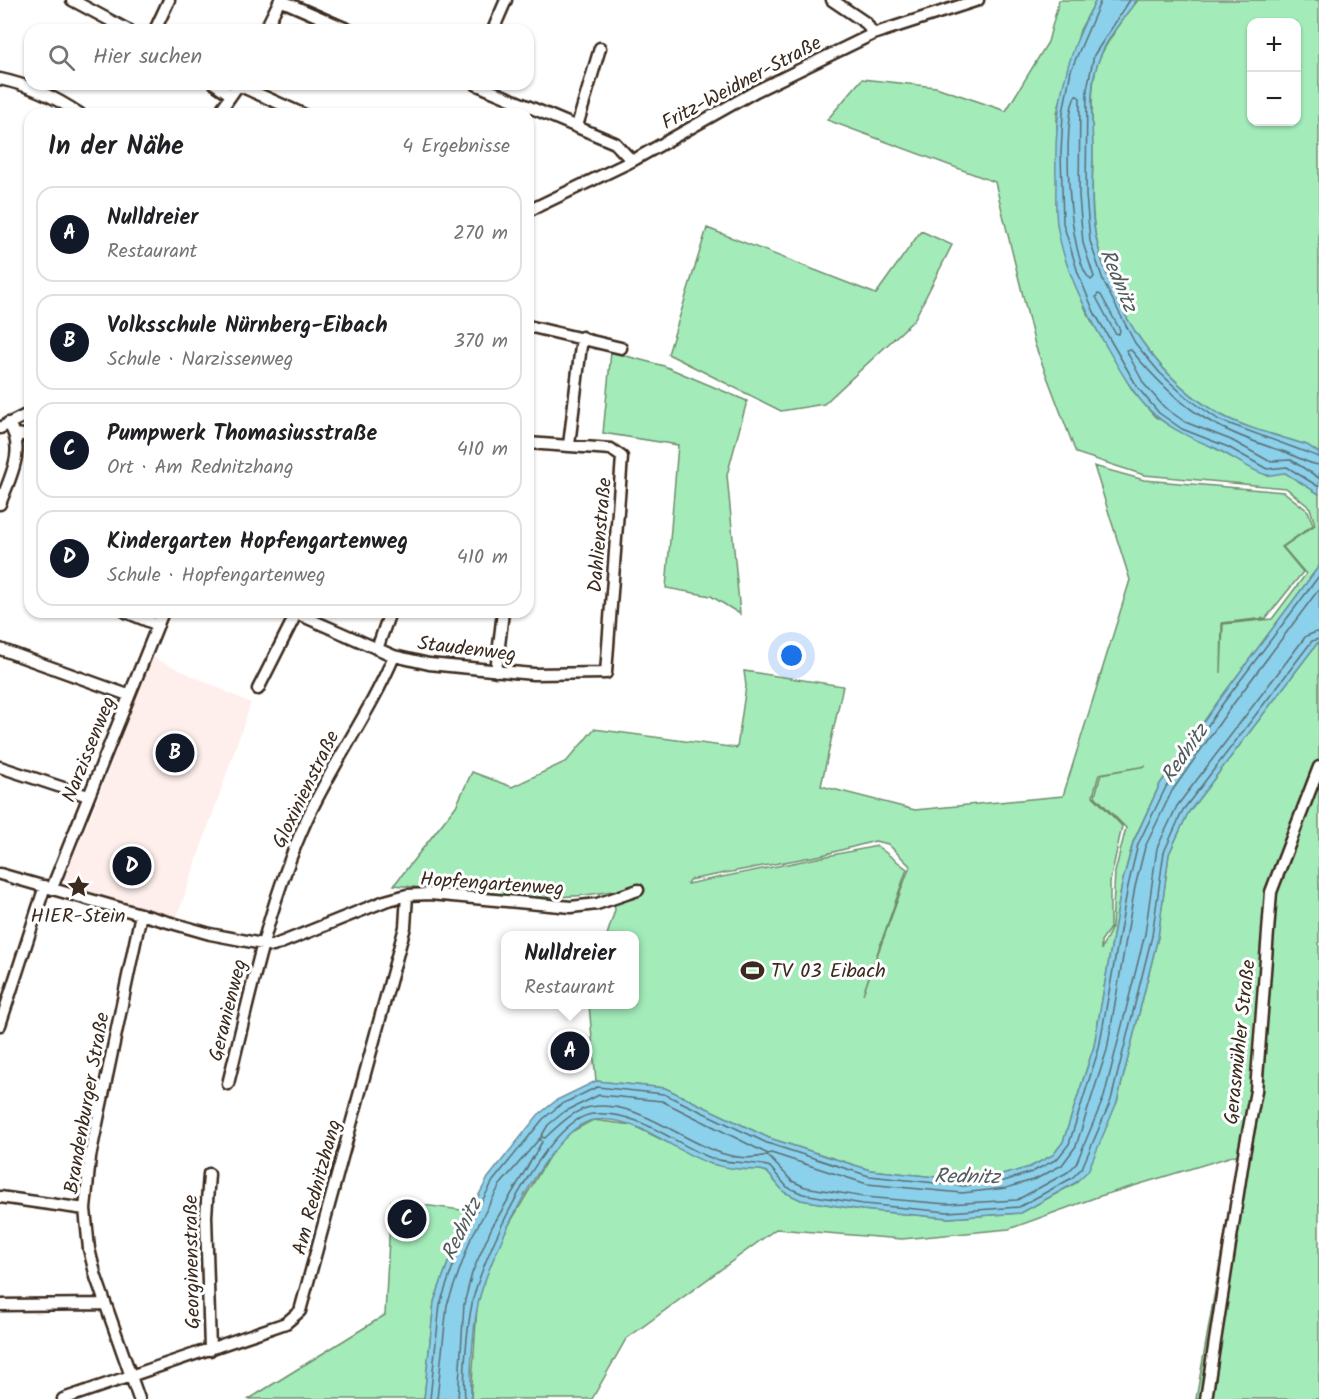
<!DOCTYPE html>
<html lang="de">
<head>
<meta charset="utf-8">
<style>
  body { margin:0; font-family:Kalam,sans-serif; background:#f6f6f6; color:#202124 }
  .controls { position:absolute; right:18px; top:18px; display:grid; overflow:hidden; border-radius:12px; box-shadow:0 2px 4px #0004 }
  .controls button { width:54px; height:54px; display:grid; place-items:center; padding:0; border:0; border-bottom:2px solid #e0e0e0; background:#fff; color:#202124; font:30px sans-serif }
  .you { position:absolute; left:792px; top:656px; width:21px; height:21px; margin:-15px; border:4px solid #fff; border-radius:50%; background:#1a73e8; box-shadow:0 0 0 9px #1a73e833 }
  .badge { display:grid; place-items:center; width:39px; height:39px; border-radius:50%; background:#111827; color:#fff; font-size:20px; font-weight:700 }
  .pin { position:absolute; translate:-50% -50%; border:3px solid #fff; box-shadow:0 2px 6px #0006 }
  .popup { position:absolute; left:501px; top:931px; width:138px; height:78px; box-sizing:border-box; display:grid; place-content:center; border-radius:12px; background:#fff; filter:drop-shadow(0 2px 4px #0005); font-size:20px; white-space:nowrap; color:#757577 }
  .popup b { font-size:22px; color:#202124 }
  .popup::after { content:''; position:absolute; left:50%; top:100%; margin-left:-12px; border:12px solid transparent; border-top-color:#fff }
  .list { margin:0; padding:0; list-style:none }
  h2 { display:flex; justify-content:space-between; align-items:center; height:78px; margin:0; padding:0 24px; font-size:26px }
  h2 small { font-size:20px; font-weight:400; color:#757577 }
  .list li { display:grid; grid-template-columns:39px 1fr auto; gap:18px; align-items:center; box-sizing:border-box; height:96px; margin:0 12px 12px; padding:0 12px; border:2px solid #e0e0e0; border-radius:18px }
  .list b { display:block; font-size:22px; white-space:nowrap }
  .list p { margin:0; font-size:20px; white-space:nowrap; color:#757577 }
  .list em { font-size:20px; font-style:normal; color:#757577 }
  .icon { flex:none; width:33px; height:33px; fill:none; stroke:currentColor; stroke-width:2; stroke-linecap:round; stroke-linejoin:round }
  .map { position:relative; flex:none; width:1319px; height:1399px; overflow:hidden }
  .search { position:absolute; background:#fff; box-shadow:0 2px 4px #0004; left:24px; top:24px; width:510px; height:66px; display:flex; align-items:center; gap:15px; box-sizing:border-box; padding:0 21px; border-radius:18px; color:#757577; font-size:22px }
  .panel { position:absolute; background:#fff; box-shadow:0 2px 4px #0004; left:24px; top:108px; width:510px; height:510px; border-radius:18px }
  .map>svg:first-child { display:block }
  .built { fill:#feefec }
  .green { fill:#a3ecba; stroke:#6f8b6c; stroke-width:1.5; fill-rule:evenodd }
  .water { fill:#8bd1ec; stroke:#6b8e9a; stroke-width:1.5 }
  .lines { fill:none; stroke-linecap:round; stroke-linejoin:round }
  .shore { stroke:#5b6d70; stroke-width:1.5 }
  .minor-casing { stroke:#3b2a1e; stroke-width:15 }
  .minor { stroke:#fff; stroke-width:10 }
  .labels { text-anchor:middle; stroke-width:6; stroke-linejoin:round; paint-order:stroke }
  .street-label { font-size:20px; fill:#3b2a1e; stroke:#fff }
  .poi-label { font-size:20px; fill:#3b2a1e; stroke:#fff }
  .water-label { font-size:21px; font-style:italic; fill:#535c5c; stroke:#fff }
</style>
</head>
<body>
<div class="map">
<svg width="1319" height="1399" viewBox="0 0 1319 1399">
  <rect width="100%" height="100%" fill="#fff"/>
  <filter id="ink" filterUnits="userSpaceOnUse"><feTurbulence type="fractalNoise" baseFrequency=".0167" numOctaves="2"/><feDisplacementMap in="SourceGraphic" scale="12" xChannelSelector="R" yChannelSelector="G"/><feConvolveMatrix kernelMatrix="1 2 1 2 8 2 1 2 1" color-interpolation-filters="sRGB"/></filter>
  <g filter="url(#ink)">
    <path class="built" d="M152,657L251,703L176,920L62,884L96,803Z"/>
    <path class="green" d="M1059,0H1096L1080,30L1057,113V223L1072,276L1088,315L1133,391L1155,417L1266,475L1285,472L1319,494V566L1217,703L1160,784L1133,842L1122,884L1094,1046L1063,1142L1053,1155L1030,1167L1002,1175L963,1180L870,1170L769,1138L665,1088L596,1081L589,1005L634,1004V936L607,935L615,910L612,891C541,905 465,892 394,885L456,806L472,772L512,787L567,761L594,729L737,748L746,686L744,671L843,686L821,786L915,810L1063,796L1130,580L1094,466L1144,480L1284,492L1308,511L1313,525L1282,547L1303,572L1266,618L1222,623L1221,673L1223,624L1272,619L1306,574L1283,547L1315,525L1310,508L1286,488L1144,475L1076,453L1035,345L995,182L827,120L862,79L936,87L1006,111L1048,42ZM1146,766L1101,774L1095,796L1126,828L1115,872L1112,927L1101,950V941L1110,928V882L1122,826L1093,796L1099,774ZM875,841L888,844L910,866L863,994L907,869L877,846L687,884L689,880L822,855Z
      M1138,0H1319V453L1307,445C1279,436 1248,429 1221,415C1159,380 1113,311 1097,242C1091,216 1092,187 1093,161C1093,131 1088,83 1100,57C1109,37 1125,17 1138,0ZM1252,22H1296V122H1252Z
      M707,228L876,294L921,231L952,245L914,320L824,404L781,411L668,354Z
      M611,352L664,366L747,401L727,475L740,614L711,596L666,588L678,445L603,433Z
      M1319,641V1399H1196L1239,1154L1097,1197L1009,1229L902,1239L776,1229L626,1339L592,1399H471L477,1306L485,1277L504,1233L554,1148L571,1132L593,1120L632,1125L711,1164L761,1170L767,1172L784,1192L801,1200L862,1210L948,1218L1021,1213L1076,1183L1117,1102L1158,937L1169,854L1188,813Z
      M391,1201L470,1211L459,1232L434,1302L424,1399H249L385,1315Z"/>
    <path class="water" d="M1096,0H1137C1124,17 1108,37 1100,57C1087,85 1093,126 1093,156C1092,184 1090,215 1097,242C1113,311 1159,380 1221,415C1248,429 1279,436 1307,445L1319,453V494L1285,473C1280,473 1272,476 1267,475C1256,474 1228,454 1215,448C1150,422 1140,405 1106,346C1085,309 1063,267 1057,224C1055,209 1056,194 1056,179C1054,111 1063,60 1096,0Z
      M1319,566V641L1188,813L1169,854L1158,937L1117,1102L1088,1171L1075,1183L1021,1213L948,1218L862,1210L801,1200L784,1192L767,1172L761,1170C745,1170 728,1169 712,1164C675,1153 636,1114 594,1120C549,1126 487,1262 478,1304C473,1328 470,1374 471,1399H424L434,1302L459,1232L488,1178L538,1115L557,1100L596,1081L665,1088L769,1138L870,1170L963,1180L1002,1175L1030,1167L1053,1155L1063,1142L1094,1046L1122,884L1133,843L1160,784L1217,703Z"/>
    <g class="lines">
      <path class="shore" d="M1101,0L1071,70L1063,113L1061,153L1063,223L1078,273L1094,312L1138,388L1159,413L1182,429L1228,447L1267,469L1287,467L1319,487
        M1130,0L1094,55L1087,89L1086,195L1090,241L1104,283L1135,343L1160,373L1186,397L1219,420L1319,457
        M1076,95L1080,98L1079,196L1083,243L1094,277L1091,280C1068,263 1061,118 1076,95Z
        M1098,294L1101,295L1120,330L1119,334L1115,333L1096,297Z
        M1319,465C1308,464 1296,456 1285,452C1211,429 1180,409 1131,350H1126L1144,384L1164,407L1185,422L1231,440L1269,461L1291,460L1319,478
        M1319,589L1228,711L1172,791L1145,847L1135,887L1107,1050L1076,1146L1062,1165L1036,1179L1006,1188L962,1193L867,1184L771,1153L768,1154L662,1101L599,1095L564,1112L548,1125L541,1137L545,1138C557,1127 574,1109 591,1107C653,1097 707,1173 767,1155L792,1181L805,1187L864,1197L947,1204L1017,1200L1068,1172L1076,1164L1104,1097L1145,934L1157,848L1177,806L1306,636L1319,631
        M430,1399L440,1304L464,1234L493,1181L543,1119L560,1105L597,1087L664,1094L767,1143L869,1176L964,1186L1004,1181L1032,1172L1057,1159L1069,1144L1099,1048L1128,886L1138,844L1166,787L1221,706L1319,576
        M437,1399L447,1305L471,1238L500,1185L540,1138L542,1142L492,1227L472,1273L464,1304L458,1399
        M465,1399C463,1374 467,1328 472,1304C480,1261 546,1118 593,1114C638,1110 673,1143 711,1158C730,1165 752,1160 770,1167L787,1187L803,1194L863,1204L948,1212L1019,1207L1072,1178L1082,1168L1111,1100L1152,936L1164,852L1183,810L1312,641L1319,639"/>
      <defs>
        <path id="minor" d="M72,0L128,30
          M280,0L349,30
          M832,0L866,23L873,34
          M155,30L169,0
          M265,30L280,0
          M493,30L506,0
          M0,79C29,85 55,97 80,114
          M215,84L231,95
          M475,84L615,143L632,161
          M238,85L303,114
          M218,114L239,84
          M577,126L600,48
          M528,211L632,161L756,91L873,34L978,0
          M528,326L621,348
          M0,428L30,413
          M16,434L30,436
          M569,445L582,337
          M0,504C10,477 27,448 8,423
          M126,612L158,625
          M298,614L394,656L429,664L533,674L606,673L622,457L611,449L528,443
          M0,649L128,695
          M377,649L390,612
          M496,671L503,612
          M258,689L297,612
          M0,767L88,796
          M0,874L210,934L273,946L385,901L407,895L430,894L571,907L597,904L638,890
          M52,888L163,612
          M0,1025L45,886
          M228,1084C250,995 268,905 306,821C332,764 370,713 394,656
          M209,1174L206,1216L210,1350
          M0,1197L85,1209
          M0,1305L104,1304
          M63,1399L286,1323L300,1311L405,927L407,895
          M139,1399L96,1277L89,1249L85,1209L90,1157L141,914
          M1206,1399L1244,1154L1256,1091L1271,892L1319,767"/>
      </defs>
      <use href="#minor" class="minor-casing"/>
      <use href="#minor" class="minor"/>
    </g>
  </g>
  <defs>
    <symbol id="sight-bare" viewBox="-9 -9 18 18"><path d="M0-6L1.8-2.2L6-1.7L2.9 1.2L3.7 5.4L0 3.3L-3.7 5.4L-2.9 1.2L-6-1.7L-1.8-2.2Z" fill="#3b2a1e" stroke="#fff" stroke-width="2.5" paint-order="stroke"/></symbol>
    <symbol id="stadium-bare" viewBox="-9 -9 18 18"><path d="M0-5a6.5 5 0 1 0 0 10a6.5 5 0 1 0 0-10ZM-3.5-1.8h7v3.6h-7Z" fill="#3b2a1e" stroke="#fff" stroke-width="2.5" paint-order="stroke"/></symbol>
  </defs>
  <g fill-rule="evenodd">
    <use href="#sight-bare" x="62" y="870" width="33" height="33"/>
    <use href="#stadium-bare" x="736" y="954" width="33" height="33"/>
  </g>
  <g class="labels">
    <g class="street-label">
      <text transform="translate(741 82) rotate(-28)" y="7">Fritz-Weidner-Straße</text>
      <text transform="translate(599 535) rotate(-85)" y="7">Dahlienstraße</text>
      <text transform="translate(467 648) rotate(7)" y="7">Staudenweg</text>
      <text transform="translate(88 749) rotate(-68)" y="7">Narzissenweg</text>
      <text transform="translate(305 789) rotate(-64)" y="7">Gloxinienstraße</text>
      <text transform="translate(492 883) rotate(4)" y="7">Hopfengartenweg</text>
      <text transform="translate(227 1010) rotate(-76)" y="7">Geranienweg</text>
      <text transform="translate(1239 1042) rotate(-84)" y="7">Gerasmühler Straße</text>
      <text transform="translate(86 1103) rotate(-80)" y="7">Brandenburger Straße</text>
      <text transform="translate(316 1187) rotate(-75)" y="7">Am Rednitzhang</text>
      <text transform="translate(191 1262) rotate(-91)" y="7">Georginenstraße</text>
    </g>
    <g class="poi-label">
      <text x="78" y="922">HIER-Stein</text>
      <text x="771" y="977" text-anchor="start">TV 03 Eibach</text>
    </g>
    <g class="water-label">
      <text transform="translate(1119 280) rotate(67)" y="7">Rednitz</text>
      <text transform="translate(1184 753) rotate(-55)" y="7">Rednitz</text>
      <text transform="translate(967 1176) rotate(1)" y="7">Rednitz</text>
      <text transform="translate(461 1229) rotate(-64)" y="7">Rednitz</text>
    </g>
  </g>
</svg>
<div class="controls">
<button>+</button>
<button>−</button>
</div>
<div class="you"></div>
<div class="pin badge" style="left:570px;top:1051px">A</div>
<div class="popup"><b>Nulldreier</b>Restaurant</div>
<div class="pin badge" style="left:175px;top:753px">B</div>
<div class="pin badge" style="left:407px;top:1219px">C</div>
<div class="pin badge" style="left:132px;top:866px">D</div>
<div class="search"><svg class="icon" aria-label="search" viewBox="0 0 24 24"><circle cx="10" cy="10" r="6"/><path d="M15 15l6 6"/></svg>Hier suchen</div>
<section class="panel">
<h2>In der Nähe<small>4 Ergebnisse</small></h2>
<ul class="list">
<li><span class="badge">A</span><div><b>Nulldreier</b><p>Restaurant</p></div><em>270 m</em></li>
<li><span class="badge">B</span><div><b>Volksschule Nürnberg-Eibach</b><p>Schule · Narzissenweg</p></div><em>370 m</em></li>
<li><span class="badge">C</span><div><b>Pumpwerk Thomasiusstraße</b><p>Ort · Am Rednitzhang</p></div><em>410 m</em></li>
<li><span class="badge">D</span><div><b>Kindergarten Hopfengartenweg</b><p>Schule · Hopfengartenweg</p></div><em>410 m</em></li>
</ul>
</section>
</div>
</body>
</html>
